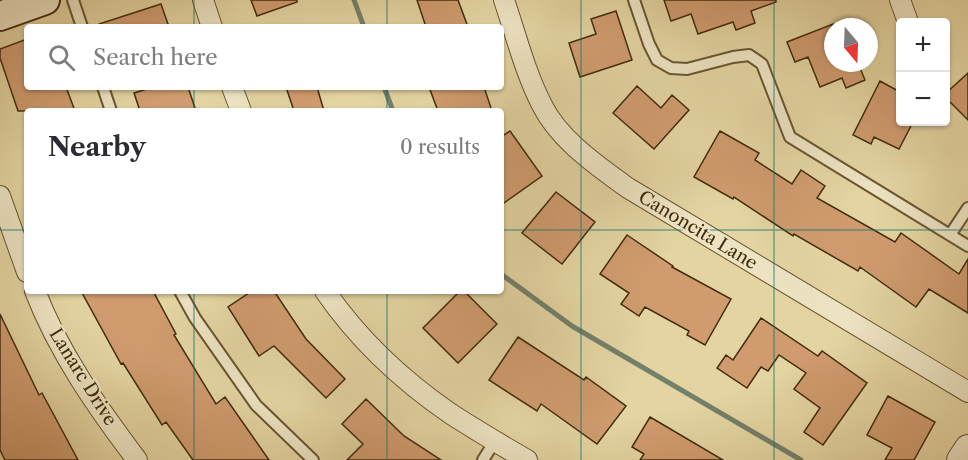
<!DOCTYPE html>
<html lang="en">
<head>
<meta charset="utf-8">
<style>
  body { margin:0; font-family:"Libre Caslon Text",serif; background:#f2f2f3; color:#2b2b33 }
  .controls { position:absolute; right:18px; top:18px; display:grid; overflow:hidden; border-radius:6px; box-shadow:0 2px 4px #0004 }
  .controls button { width:54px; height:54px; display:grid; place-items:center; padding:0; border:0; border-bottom:2px solid #e1e1e2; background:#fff; color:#2b2b33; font:30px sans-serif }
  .compass { position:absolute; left:824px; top:18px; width:54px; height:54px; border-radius:50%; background:#fff; box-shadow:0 2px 4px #0004; rotate:161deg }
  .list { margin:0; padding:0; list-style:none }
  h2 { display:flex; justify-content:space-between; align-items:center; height:78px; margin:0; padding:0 24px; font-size:26px }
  h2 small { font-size:20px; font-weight:400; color:#7c7c81 }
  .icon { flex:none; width:33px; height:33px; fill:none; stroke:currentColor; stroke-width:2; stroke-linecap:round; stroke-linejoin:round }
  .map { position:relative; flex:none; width:968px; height:460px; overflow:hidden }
  .search { position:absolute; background:#fff; box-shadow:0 2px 4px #0004; left:24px; top:24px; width:480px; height:66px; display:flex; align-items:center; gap:15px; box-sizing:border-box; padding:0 21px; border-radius:6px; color:#7c7c81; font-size:22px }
  .panel { position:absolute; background:#fff; box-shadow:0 2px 4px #0004; left:24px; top:108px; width:480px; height:186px; border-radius:6px }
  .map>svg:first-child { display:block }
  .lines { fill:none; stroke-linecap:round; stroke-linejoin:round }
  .stream { stroke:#73806a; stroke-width:5 }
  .building { fill:#cf9b6f; stroke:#412c0c; stroke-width:1.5 }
  .service-casing { stroke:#6a5631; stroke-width:14 }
  .minor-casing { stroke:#6a5631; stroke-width:22 }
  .tertiary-casing { stroke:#6a5631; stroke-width:28 }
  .secondary-casing { stroke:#412c0c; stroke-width:32 }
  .service { stroke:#ede3c2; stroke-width:10 }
  .minor { stroke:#ede3c2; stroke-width:20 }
  .tertiary { stroke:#ede3c2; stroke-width:26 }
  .secondary { stroke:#ede3c2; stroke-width:28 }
  .grid { fill:none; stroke:#0f766e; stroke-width:1.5; stroke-opacity:0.55 }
  .labels { text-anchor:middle; stroke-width:4.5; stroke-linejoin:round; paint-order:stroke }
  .street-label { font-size:18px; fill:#412c0c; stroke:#ede3c2 }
</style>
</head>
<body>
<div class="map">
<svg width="968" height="460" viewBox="0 0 968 460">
  <rect width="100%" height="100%" fill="#e3d4a1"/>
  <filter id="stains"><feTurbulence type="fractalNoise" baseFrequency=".00333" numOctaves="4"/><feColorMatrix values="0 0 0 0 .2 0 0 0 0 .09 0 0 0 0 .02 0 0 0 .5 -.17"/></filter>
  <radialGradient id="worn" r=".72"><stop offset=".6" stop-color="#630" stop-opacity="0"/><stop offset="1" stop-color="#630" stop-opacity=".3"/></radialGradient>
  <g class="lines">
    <path class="stream" d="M354,0L364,27
      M384,87L393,111
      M501,274L572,326L801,460"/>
  </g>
  <path class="building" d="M251,0H297V2L257,16Z
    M417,0H458L468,27H426Z
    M664,0H776V2L751,11L755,23L736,30L733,22L698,34L691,14L671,21Z
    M161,4L169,27H99V24Z
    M616,11L632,60L580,77L569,43L596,34L591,19Z
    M833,24V63H858L865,80L846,88L842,78L820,87L808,57L795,62L787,42Z
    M27,39V87H66L75,111H18L0,58V49Z
    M968,73V120L945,97V94Z
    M880,81L900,92V122H913L899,149L874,137L871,144L853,135Z
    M637,86L661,108L672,95L689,110L654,149L613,113Z
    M153,87H188L196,111H140L134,93Z
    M286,87H317L324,111H294Z
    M429,87H484L492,111H438Z
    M510,131L542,176L501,205V137Z
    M720,131L759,153L755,160L792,184L801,170L825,186L817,198L895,242L901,233L959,274L968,259V313L929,289L916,307L860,267L858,271L794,234L793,236L734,197L733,199L694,177Z
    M556,192L595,222L562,264L522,233Z
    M627,235L673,266L672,267L731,299L705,345L687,335L689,331L645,307L639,316L621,304L629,293L600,274Z
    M81,291H153L176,334L174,335L216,404L225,397L269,460H193L166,422L162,425L123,363L121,364Z
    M252,291H274L306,339L345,379L326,398L274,346L259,356L228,307Z
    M460,291H464L497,324L458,363L423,328Z
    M0,314L39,395L42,393L78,460H5L0,450Z
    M761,318L818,356L822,351L867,383L823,445L804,432L820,408L794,389L806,373L779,355L768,371L761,367L747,388L717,368L726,355L733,360Z
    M518,337L584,380L586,377L626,406L597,444L541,404L537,411L489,380Z
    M888,396L935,422L914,460H885L892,448L867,435Z
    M366,399L404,436L441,460H347L363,444L342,424Z
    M650,417L723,460H640L644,454L632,447Z"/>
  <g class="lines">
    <defs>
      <path id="service" d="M73,0L82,27
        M634,0L649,44L657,60L671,68L687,69L733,57L749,55L762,64L790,137L968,246
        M103,87L111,111
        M950,235L968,208
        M180,291L195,318L256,405L313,460
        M483,460L495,441"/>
      <path id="minor" d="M203,0L212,27
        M504,0C516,35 525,72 542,105C559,140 598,166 628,188L968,392
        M900,0L908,22
        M232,87L241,111
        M0,196L27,272
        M35,291C59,353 97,407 137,460
        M325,291C358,339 403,381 451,414C476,430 501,445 527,460"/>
      <path id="tertiary" d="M960,460L968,448"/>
      <path id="secondary" d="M0,16L45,0"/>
    </defs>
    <use href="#service" class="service-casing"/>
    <use href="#minor" class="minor-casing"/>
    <use href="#tertiary" class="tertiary-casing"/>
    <use href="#secondary" class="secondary-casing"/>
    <use href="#service" class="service"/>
    <use href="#minor" class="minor"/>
    <use href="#tertiary" class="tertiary"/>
    <use href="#secondary" class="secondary"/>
  </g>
  <path class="grid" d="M194,0V27M387,0V27M581,0V460M774,0V460M194,87V111M387,87V111M0,230H27M501,230H968M194,291V460M387,291V460"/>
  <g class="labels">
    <g class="street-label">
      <text transform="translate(698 230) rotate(31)" y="6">Canoncita Lane</text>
      <text transform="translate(83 377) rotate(58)" y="6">Lanarc Drive</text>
    </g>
  </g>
  <rect width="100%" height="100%" filter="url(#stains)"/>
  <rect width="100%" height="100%" fill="url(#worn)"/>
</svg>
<div class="controls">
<button>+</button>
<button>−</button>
</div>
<svg class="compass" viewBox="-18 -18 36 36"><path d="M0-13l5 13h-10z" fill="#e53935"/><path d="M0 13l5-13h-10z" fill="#7c7c81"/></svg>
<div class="search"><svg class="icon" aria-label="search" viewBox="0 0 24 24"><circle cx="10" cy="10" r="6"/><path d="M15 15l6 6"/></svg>Search here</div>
<section class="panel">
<h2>Nearby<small>0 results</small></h2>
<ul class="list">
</ul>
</section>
</div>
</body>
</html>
